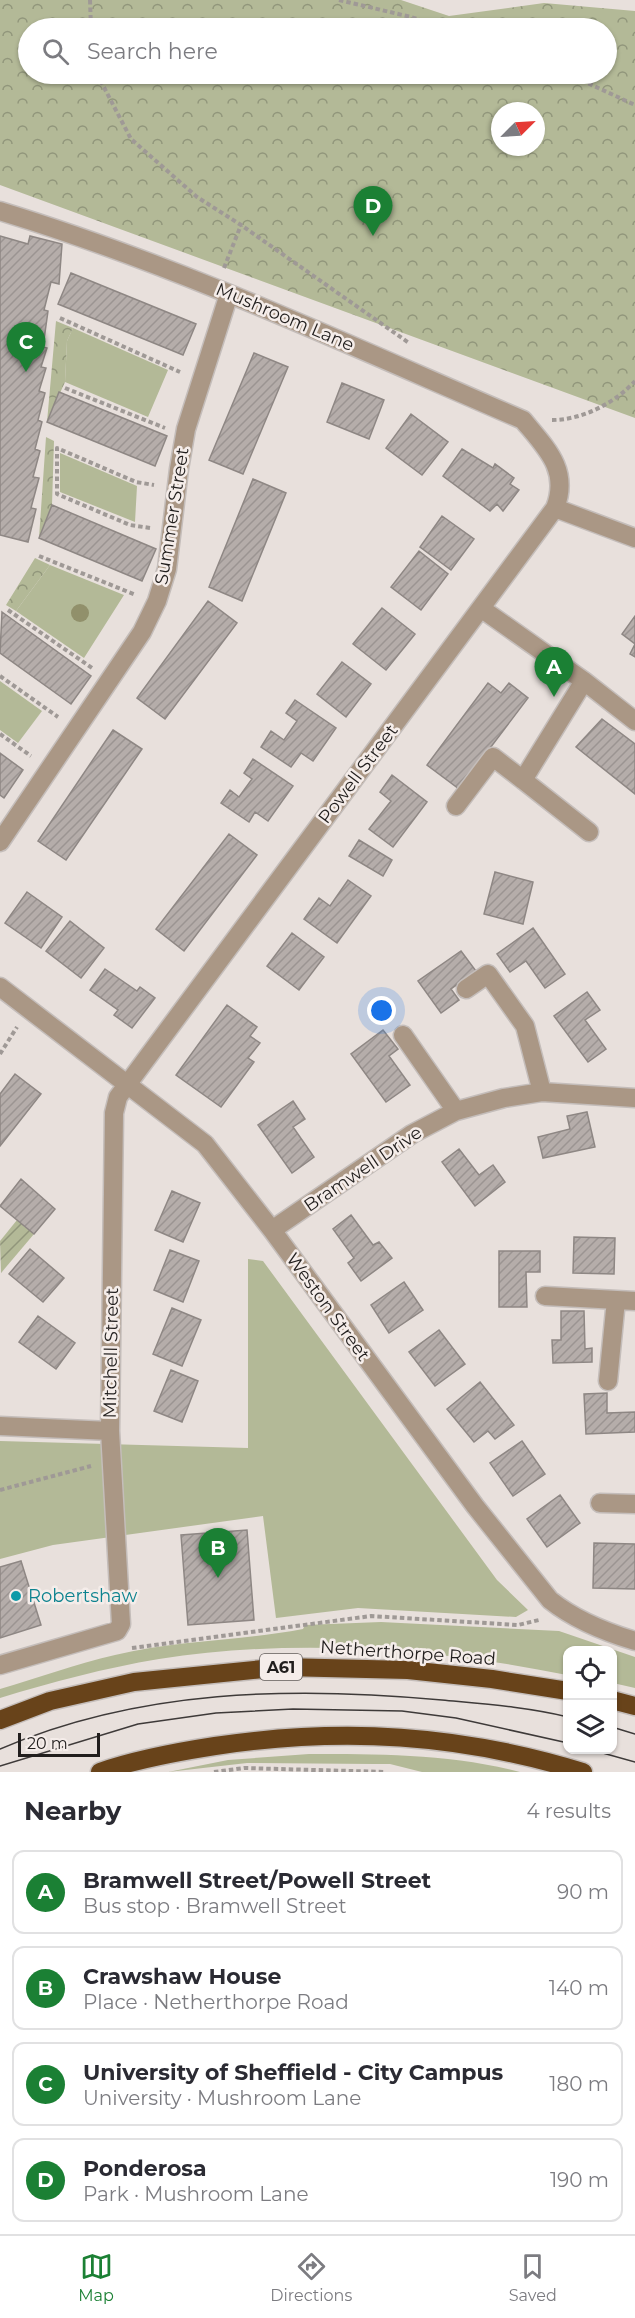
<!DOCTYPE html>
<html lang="en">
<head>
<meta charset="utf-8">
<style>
  body { margin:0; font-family:Montserrat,sans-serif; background:#f7f7f7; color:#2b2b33 }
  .controls { position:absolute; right:18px; bottom:18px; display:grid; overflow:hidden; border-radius:12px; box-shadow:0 2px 4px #0004 }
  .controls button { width:54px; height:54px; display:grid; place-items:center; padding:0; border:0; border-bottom:2px solid #e1e1e2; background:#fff; color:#2b2b33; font:30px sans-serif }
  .compass { position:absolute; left:491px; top:102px; width:54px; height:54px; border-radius:50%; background:#fff; box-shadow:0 2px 4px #0004; rotate:66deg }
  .scale { position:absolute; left:18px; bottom:15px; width:82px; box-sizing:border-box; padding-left:6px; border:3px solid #211e1d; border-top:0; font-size:16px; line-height:21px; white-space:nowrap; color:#211e1d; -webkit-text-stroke:4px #f5edea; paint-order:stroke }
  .you { position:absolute; left:382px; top:1011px; width:21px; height:21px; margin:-15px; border:4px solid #fff; border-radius:50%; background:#1a73e8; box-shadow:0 0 0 9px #1a73e833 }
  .badge { display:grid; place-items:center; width:39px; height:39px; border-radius:50%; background:#1b8034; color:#fff; font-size:20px; font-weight:700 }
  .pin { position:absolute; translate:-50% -50px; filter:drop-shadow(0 2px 3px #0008) }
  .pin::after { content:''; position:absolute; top:32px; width:21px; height:18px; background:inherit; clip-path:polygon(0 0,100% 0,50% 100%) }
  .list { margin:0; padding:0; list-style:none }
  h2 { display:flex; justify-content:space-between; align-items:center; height:78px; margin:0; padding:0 24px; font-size:26px }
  h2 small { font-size:20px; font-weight:400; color:#7c7c81 }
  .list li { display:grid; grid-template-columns:39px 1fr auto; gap:18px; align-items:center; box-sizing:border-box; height:84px; margin:0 12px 12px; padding:0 12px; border:2px solid #e1e1e2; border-radius:12px }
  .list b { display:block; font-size:22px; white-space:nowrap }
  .list p { margin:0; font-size:20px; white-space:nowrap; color:#7c7c81 }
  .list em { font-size:20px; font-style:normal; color:#7c7c81 }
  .icon { flex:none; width:33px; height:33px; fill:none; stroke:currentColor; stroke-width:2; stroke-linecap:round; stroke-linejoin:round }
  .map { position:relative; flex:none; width:635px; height:1772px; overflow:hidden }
  .search { position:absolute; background:#fff; box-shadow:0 2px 4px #0004; left:18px; right:18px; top:18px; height:66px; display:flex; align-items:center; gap:15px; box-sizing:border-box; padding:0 21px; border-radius:33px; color:#7c7c81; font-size:22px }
  .sheet { height:462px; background:#fff }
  nav { display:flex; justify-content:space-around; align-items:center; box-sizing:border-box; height:84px; border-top:2px solid #e1e1e2; background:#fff; font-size:16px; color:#7c7c81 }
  nav a { display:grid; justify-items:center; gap:3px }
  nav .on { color:#1b8034 }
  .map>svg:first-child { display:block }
  .green { fill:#b3b997 }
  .forest { fill:url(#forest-crowns); fill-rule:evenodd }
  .garden { fill:url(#garden-furrows) }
  .building { fill:url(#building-hatch); stroke:#8e8784; stroke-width:1.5 }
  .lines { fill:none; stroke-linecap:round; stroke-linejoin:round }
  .minor-casing { stroke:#c4bdba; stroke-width:21 }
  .highway-casing { stroke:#c4bdba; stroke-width:21 }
  .path { stroke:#9f9996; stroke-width:4; stroke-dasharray:4.5 3; stroke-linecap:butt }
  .minor { stroke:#aa9785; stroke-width:18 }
  .highway { stroke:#68431a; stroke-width:18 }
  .tram { stroke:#3e3a39; stroke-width:1.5 }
  .tree { fill:#91906b }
  .culture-dot { fill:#0f9aa8; stroke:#f5edea; stroke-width:2 }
  .labels { text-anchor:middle; stroke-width:5; stroke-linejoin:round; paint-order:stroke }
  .shield { fill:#f5edea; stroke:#615c5a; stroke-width:1.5 }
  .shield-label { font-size:16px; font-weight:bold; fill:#211e1d }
  .street-label { font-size:18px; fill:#211e1d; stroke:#f5edea }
  .culture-label { font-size:18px; fill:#0d838f; stroke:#f5edea; text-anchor:start }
</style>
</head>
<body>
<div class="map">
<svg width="635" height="1772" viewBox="0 0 635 1772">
  <defs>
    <pattern id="forest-crowns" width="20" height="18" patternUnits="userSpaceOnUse" patternTransform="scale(1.5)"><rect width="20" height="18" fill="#b3b997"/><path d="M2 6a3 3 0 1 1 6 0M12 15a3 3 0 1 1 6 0" fill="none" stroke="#91967b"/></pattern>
    <pattern id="garden-furrows" width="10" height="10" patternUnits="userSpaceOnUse" patternTransform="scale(1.5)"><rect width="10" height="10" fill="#b3b997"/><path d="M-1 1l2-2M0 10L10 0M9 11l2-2" fill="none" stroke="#91967b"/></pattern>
    <pattern id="building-hatch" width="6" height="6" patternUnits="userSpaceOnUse" patternTransform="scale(1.5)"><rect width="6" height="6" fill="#b5adaa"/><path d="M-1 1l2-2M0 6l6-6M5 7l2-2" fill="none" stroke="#9b9492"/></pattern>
  </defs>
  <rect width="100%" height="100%" fill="#e8e0dc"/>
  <path class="green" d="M73,328L168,370L148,417L65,382L67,341Z
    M60,453L137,486L135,522L60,492Z
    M50,565L124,595L84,658L16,611Z
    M0,681L42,711L18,743L0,730Z
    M248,1259L263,1261L497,1580L528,1610L516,1617L358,1608L276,1618L263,1516L53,1545L0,1559V1441L248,1448Z
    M381,1622L559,1631L635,1657V1688L613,1683L612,1650H568L567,1675C436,1648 293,1638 159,1659C105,1668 52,1682 0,1698V1689C38,1678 76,1664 115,1655C177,1640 241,1641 303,1629L305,1625Z
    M309,1754C379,1754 452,1754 520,1772H422L390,1764H373L247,1763L168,1772L228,1760Z"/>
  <path class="forest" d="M0,0H401L449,16L544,3L635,11V418L0,185ZM606,28V74H28V28ZM500,111H536V147H500Z
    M56,321L73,328L67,341L65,382L47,422Z
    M46,437L54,441L52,505L39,538Z
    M35,558L50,565L16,611L6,605Z"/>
  <path class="garden" d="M17,1220L34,1234L1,1273L0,1241Z"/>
  <path class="building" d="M0,236L28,244L30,236L62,244L59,284L51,282L44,310L48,311L43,347L47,348L41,367L46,368L39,391L45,393L38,420L42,422L35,449L40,451L33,477L39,478L31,508L36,509L28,542L0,535Z
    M71,273L196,324L183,355L58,304Z
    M254,353L288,367L243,474L209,460Z
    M342,383L384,400L369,439L327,422Z
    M59,392L167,436L155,466L47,422Z
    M411,414L448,442L422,475L386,448Z
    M462,449L493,468L495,464L514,478L510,484L519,490L503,511L497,504L490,511L443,476Z
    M253,479L286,493L242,601L209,587Z
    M52,505L156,549L142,581L39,538Z
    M442,516L474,539L451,570L420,547Z
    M419,551L448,574L421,610L391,587Z
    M208,601L237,623L165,719L137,698Z
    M382,608L415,634L386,670L353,644Z
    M2,612L91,676L71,704L0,653Z
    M635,616V657L630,654L635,644L622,634Z
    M342,662L371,684L346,717L317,694Z
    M488,683L501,693L509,683L528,698L459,789L427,765Z
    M295,700L336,728L313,761L301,753L291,767L261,747L271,731L284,740L297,721L286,713Z
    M602,719L635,744V794L576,747Z
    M113,730L142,749L66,860L38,841Z
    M0,753L23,770L4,798L0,795Z
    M253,759L293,786L268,821L255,812L249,822L221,803L230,790L239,797L252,779L244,773Z
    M392,775L427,802L393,847L369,829L391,801L380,792Z
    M229,834L257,855L184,951L156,929Z
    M359,840L392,860L383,876L349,856Z
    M495,872L533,882L523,924L484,914Z
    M348,880L371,896L337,943L304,919L319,898L330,906Z
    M27,892L62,917L41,948L5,923Z
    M70,921L104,948L81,978L46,951Z
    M533,928L565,974L545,988L526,961L510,972L497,954Z
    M292,933L324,957L299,990L267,966Z
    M461,951L476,971L451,989L459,1000L441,1013L418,981Z
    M105,969L137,991L140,987L155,998L132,1028L114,1015L118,1010L90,990Z
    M587,992L600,1010L585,1020L606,1049L588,1062L554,1016Z
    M227,1005L257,1027L250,1036L260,1043L248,1058L254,1062L221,1107L176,1075Z
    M383,1030L398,1049L389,1056L410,1085L386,1102L351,1054Z
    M15,1074L41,1094L0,1146V1094Z
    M293,1101L305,1119L293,1127L314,1157L292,1173L258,1125Z
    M587,1112L595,1147L543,1158L538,1137L570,1129L567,1116Z
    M459,1149L479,1175L493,1165L505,1182L475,1206L442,1162Z
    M21,1179L55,1209L34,1234L0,1206Z
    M172,1191L200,1203L183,1242L155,1230Z
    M351,1215L373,1245L379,1242L392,1258L361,1281L348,1263L354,1258L333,1229Z
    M574,1237L615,1238L614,1274L573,1273Z
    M30,1249L64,1278L43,1302L9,1274Z
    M170,1250L199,1261L183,1302L154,1290Z
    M499,1251H540V1272H526L527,1307H499Z
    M404,1282L423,1310L389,1333L371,1305Z
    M172,1308L201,1320L182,1366L153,1354Z
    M561,1311H584L585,1349L592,1348V1362L553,1363L552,1340H561Z
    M38,1316L75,1343L56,1369L19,1342Z
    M439,1330L465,1364L435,1386L409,1352Z
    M171,1370L198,1381L182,1422L154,1411Z
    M480,1382L514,1425L495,1439L488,1431L474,1442L447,1409Z
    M607,1393V1413L635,1412V1432L586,1434L584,1394Z
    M522,1441L545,1474L513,1496L490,1463Z
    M560,1495L580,1523L547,1547L527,1519Z
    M247,1530L254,1620L188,1625L181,1535Z
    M594,1543L635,1544V1589L593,1588Z
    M21,1561L41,1625L0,1638V1567Z"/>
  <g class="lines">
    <defs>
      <path id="minor" d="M0,211C180,266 351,346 523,420C546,448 570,470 555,508L118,1097L114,1113L110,1431L121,1624L117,1631L0,1665
        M555,508L635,538
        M482,609L584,681L635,721
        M584,681L523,780L589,832
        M456,806L493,757L523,780
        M0,842L142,632L157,601L167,569L179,469L186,429L229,294
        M0,987L205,1144L272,1230L475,1506L550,1600C575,1620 605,1632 635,1641
        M466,989L488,974L525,1026L542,1092
        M403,1035L456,1111
        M272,1230L412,1134L456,1111L504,1098L542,1092L635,1098
        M545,1296L635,1301
        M608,1381L616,1300
        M0,1426L110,1431
        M600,1503L635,1504"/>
      <path id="highway" d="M612,1700L635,1706
        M0,1720L50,1701L134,1682L283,1667L408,1670L492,1679L568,1691
        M100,1772C137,1759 176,1752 215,1746C343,1727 459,1734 583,1772"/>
    </defs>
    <use href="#minor" class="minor-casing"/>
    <use href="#highway" class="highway-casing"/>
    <path class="path" d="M90,0L91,28
      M339,0L411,17L444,28
      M97,74L131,139L197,197L241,225L409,343
      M568,74L635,105
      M224,268L241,225
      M60,318L180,372
      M65,388L165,428
      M552,420C582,420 615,403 635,381
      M150,528L130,525L57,494V448L136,482L154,485
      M39,556L136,595
      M8,610L92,668
      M0,676L58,717
      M0,734L31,756
      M0,1054L17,1027
      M0,1490L91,1466
      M132,1648L371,1616L518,1625L539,1620
      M214,1772L244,1768L386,1772"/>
    <use href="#minor" class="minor"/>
    <use href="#highway" class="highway"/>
    <path class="tram" d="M612,1727L635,1734
      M0,1749C139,1689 293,1686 442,1700C484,1704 527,1707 568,1717
      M592,1750L635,1762
      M0,1766L138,1724L216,1713L293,1709L402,1711L456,1718L568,1743"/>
  </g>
  <circle class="tree" cx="80" cy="613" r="9"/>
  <circle class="culture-dot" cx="16" cy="1596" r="6"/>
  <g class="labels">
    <rect class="shield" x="260" y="1654" width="42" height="26" rx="4.5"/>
    <g class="shield-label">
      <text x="281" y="1673">A61</text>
    </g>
    <g class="street-label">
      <text transform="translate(285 317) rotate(23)" y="6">Mushroom Lane</text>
      <text transform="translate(172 516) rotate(-81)" y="6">Summer Street</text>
      <text transform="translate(358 774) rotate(-53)" y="6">Powell Street</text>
      <text transform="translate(363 1169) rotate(-34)" y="6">Bramwell Drive</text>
      <text transform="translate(328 1307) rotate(54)" y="6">Weston Street</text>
      <text transform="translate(111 1353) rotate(-89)" y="6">Mitchell Street</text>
      <text transform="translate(408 1653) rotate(4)" y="6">Netherthorpe Road</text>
    </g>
    <g class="culture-label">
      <text x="28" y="1602">Robertshaw</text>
    </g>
  </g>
</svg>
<div class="controls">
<button><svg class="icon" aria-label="locate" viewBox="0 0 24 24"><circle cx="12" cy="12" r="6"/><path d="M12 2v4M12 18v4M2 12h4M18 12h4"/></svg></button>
<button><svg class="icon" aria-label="layers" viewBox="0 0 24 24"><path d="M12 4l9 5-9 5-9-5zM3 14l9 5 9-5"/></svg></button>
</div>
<svg class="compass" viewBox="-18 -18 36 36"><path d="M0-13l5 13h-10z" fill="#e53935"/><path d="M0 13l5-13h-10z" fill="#7c7c81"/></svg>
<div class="scale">20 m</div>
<div class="you"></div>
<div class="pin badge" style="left:554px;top:697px">A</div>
<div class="pin badge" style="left:218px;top:1578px">B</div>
<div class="pin badge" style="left:26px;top:372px">C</div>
<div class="pin badge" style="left:373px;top:236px">D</div>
<div class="search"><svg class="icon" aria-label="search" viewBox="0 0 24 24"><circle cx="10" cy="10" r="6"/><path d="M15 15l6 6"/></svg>Search here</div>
</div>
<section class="sheet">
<h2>Nearby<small>4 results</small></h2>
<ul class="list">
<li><span class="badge">A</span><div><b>Bramwell Street/Powell Street</b><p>Bus stop · Bramwell Street</p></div><em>90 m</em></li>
<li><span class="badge">B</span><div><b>Crawshaw House</b><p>Place · Netherthorpe Road</p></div><em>140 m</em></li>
<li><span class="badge">C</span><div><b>University of Sheffield - City Campus</b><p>University · Mushroom Lane</p></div><em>180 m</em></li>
<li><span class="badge">D</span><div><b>Ponderosa</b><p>Park · Mushroom Lane</p></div><em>190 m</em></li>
</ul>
</section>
<nav>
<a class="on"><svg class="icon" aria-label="map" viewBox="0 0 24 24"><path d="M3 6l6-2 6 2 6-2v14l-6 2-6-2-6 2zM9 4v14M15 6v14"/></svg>Map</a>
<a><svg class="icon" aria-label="directions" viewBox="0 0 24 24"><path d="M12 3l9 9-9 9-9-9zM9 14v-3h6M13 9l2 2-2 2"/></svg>Directions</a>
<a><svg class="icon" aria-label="saved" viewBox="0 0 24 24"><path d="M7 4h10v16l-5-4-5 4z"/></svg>Saved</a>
</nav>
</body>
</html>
